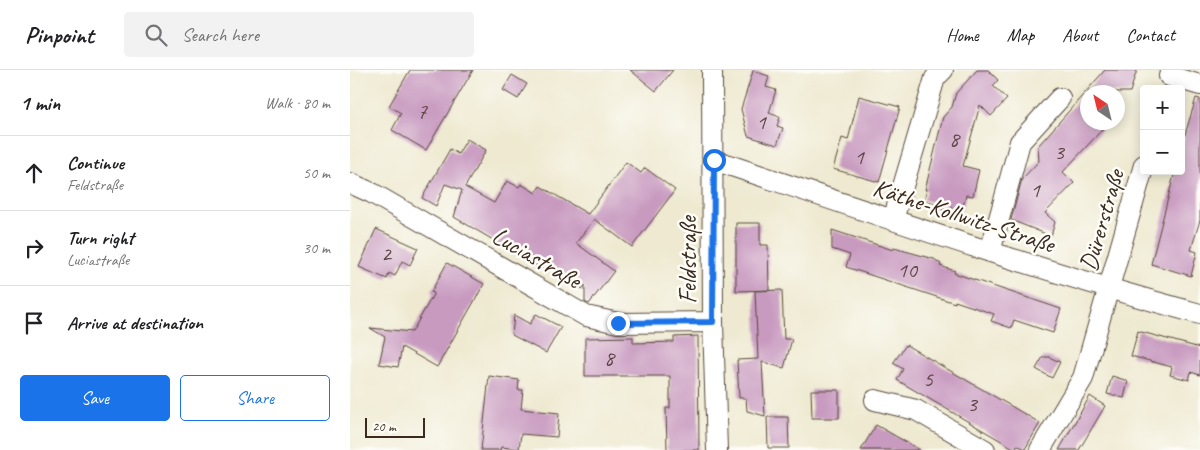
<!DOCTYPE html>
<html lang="en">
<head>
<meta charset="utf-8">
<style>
  body { margin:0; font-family:Caveat,sans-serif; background:#f2f2f2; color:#202124 }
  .controls { position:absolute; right:15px; top:15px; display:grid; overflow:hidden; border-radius:5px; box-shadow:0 2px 12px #0003 }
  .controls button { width:45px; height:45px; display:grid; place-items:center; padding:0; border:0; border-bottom:1px solid #e0e0e0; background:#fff; color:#202124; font:25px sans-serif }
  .compass { position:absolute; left:730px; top:15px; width:45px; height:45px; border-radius:50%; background:#fff; box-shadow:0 2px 12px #0003; rotate:325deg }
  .scale { position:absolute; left:15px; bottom:12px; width:60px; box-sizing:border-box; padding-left:5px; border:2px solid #3b2a1e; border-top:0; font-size:14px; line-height:18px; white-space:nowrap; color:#3b2a1e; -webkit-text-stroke:4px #fdfcf7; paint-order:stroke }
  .stop { position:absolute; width:15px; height:15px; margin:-11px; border:4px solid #1a73e8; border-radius:50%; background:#fff }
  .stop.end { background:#1a73e8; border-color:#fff; box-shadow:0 1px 5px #0008 }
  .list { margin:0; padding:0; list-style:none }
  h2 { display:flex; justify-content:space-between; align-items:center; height:65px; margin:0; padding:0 20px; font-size:21px }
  h2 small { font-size:16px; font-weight:400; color:#757577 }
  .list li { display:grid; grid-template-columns:32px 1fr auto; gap:15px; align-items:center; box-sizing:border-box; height:75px; padding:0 20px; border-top:1px solid #e0e0e0 }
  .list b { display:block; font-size:19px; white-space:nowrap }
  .list p { margin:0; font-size:16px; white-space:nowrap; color:#757577 }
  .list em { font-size:16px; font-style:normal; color:#757577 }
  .actions { display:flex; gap:10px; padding:15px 20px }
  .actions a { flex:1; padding:11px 0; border:1px solid #1a73e8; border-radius:5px; text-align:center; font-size:18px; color:#1a73e8 }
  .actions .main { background:#1a73e8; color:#fff }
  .icon { flex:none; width:28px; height:28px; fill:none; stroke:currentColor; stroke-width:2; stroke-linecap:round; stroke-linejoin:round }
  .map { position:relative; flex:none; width:850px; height:380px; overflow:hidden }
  header { display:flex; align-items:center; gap:30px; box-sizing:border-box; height:70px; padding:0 25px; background:#fff; border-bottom:1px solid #e0e0e0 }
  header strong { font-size:24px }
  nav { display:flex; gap:28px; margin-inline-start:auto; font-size:18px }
  .search { width:350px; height:45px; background:#f2f2f2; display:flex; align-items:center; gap:12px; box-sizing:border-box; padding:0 18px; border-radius:5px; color:#757577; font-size:19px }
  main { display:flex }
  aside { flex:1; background:#fff }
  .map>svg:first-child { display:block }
  .building { fill:#c89ac0 }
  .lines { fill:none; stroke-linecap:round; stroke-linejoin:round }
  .street-casing { stroke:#564739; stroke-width:22 }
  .street { stroke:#fff; stroke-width:20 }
  .route { stroke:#1a73e8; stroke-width:6 }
  .labels { text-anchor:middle; stroke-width:5; stroke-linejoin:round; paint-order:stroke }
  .number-label { font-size:22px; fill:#5e4646 }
  .street-label { font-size:25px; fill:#3b2a1e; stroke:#fdfcf7 }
</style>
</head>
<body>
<header>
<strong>Pinpoint</strong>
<div class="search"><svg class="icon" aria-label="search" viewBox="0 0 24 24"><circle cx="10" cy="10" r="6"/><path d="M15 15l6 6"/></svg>Search here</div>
<nav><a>Home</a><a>Map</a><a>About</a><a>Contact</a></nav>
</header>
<main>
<aside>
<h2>1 min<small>Walk · 80 m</small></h2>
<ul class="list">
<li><svg class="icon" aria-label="ahead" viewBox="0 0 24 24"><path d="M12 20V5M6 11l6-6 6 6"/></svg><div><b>Continue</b><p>Feldstraße</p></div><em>50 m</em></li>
<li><svg class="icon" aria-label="right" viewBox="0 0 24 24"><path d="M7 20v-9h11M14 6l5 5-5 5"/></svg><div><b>Turn right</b><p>Luciastraße</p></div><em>30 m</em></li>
<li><svg class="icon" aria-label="arrive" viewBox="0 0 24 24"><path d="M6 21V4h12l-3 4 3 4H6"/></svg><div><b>Arrive at destination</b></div></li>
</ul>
<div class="actions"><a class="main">Save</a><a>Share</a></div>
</aside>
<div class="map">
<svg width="850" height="380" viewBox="0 0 850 380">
  <rect width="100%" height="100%" fill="#fdfcf7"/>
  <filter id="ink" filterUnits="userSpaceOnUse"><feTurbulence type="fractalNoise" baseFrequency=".02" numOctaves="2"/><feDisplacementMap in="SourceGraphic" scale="10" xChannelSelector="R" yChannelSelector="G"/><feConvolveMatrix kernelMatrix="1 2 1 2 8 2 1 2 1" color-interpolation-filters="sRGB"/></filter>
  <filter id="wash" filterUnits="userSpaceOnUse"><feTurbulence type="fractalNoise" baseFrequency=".0096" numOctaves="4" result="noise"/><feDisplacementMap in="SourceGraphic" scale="20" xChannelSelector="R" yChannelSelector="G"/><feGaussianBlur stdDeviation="1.12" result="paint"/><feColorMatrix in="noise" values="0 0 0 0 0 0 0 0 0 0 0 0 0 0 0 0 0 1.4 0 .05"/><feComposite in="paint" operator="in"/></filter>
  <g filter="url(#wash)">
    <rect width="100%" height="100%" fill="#eee9d0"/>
    <g id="blocks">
      <path class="building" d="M60,0H123L76,80L42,60L51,43L39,36Z
        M280,0H323L306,21Z
        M627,0H638L648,10L643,16L657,29L641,46L630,35L613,96L629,100L623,126L616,125L612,140L600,137L596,140L586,138L585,133L574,130L577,120H575L593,47L602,37L606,23Z
        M755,0H787L780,22H738V52H759L713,102L724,113L695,143L705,152L701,166L661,150L672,109L689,91L688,76Z
        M403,1L419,6L416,17L426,20L419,43L430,47L427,56L433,58L427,75L398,66L391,39Z
        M162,5L177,14L168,29L153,20Z
        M509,26L550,37L529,112L483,99L492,68L498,70Z
        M846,28L850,29V150L841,180L847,182L841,206L801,194L825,101H831V78Z
        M117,69L136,80L115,117L144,133L157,111L169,117L171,114L186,123L190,116L238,144L276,92L291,103L295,98L325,120L282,177L244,149L226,173L264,201L239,234L235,232V215L232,219L201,194L196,201L104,147L112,120L95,114L86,136L72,128L100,79L108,84Z
        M386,153H410V175H418L419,220L386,221Z
        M26,159L68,178L60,195L52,191L45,206L39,203L37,209L9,197Z
        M482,160L543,180L544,178L584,189L591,194L590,196L605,201L604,203L711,239L703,263L664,250L661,258L641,251L644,244L605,231V233L496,197L500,185L482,179Z
        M97,193L134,214L87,297L52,277L48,297L29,294L35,267L20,258L62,262L84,223L81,222Z
        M432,220L434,269H442L434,298L412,292L415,346L397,341L396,328H389L387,290L408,289L405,221Z
        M186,244L211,257L196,283L162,265L164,245L180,254Z
        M788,261L850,278V305L841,302L839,310L820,305L822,297L781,286Z
        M348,266L349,380H317L316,338H320V306H235V268L283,267V273L324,272V267Z
        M556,275L690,353L675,379L667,375L665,379L547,310L553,299L543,293Z
        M693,287H699L710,292L702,308L686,299Z
        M139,306L169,310L168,320H173L171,339L209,343L207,367L171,364L169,379L151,377L150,380H131Z
        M762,306L778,311L774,328L757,324Z
        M461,320H489V348H462Z
        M740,326L755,336L729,380H709Z
        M417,347H438L439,378H418Z
        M526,355L540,363L570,380H511Z"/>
    </g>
  </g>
  <g filter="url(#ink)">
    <use href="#blocks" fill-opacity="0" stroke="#564739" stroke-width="1"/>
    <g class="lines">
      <defs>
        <path id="street" d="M362,0L363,252L367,380
          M819,6L850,15
          M364,90C525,144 686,200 850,244
          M0,113L22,123L236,246L268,253L363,252
          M543,150L585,8L593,0
          M640,182L670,72L710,28
          M525,330L566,340L635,380
          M690,380L733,308L794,95"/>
      </defs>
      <use href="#street" class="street-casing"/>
      <use href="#street" class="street"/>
    </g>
  </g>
  <g class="lines" filter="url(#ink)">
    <path class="route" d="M268,253L363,252L364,90"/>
  </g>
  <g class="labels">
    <g class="number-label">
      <text x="72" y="48">7</text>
      <text x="411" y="59">1</text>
      <text x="604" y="76">8</text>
      <text x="709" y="89">3</text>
      <text x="509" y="94">1</text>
      <text x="685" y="127">1</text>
      <text x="36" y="191">2</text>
      <text x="557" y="207">10</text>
      <text x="259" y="295">8</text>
      <text x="578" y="316">5</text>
      <text x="622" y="341">3</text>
    </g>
    <g class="street-label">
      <text transform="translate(614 145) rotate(18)" y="9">Käthe-Kollwitz-Straße</text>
      <text transform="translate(751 150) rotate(-74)" y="9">Dürerstraße</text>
      <text transform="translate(187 187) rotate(30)" y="9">Luciastraße</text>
      <text transform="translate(337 190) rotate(-90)" y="9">Feldstraße</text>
    </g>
  </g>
</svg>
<div class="controls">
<button>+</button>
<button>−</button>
</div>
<svg class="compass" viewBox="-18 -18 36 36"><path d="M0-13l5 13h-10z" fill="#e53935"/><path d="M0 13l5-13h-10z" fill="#757577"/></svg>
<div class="scale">20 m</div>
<div class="stop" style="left:364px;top:90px"></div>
<div class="stop end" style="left:268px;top:253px"></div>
</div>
</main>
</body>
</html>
